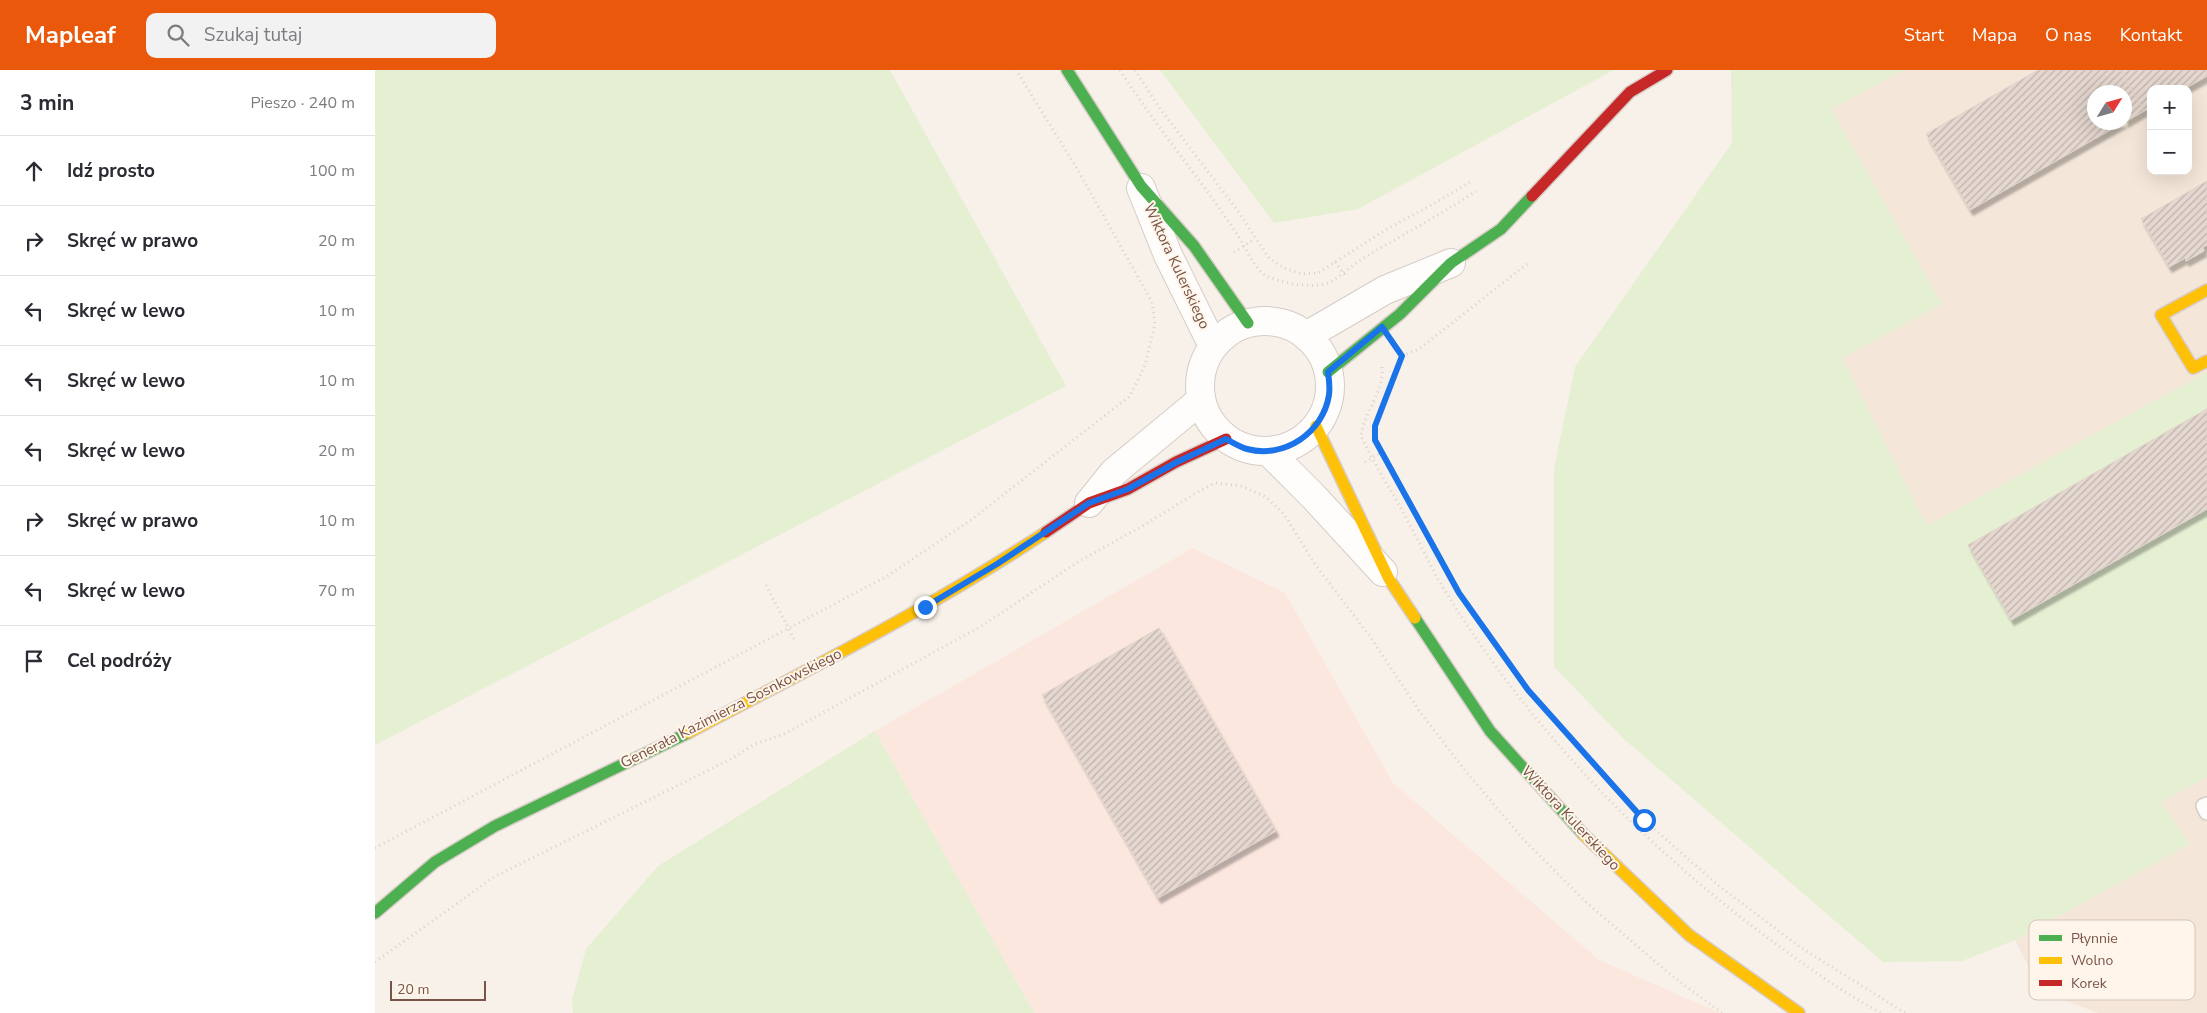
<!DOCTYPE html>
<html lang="pl">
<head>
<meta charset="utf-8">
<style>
  body { margin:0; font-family:"Nunito Sans",sans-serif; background:#f2f2f3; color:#2b2b33 }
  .controls { position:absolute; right:15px; top:15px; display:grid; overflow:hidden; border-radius:10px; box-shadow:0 5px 20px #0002 }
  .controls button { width:45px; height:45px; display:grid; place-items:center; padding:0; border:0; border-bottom:1px solid #e1e1e2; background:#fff; color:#2b2b33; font:25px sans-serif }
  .compass { position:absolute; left:1712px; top:15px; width:45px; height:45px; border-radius:50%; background:#fff; box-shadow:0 5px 20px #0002; rotate:53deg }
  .scale { position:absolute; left:15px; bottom:12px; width:96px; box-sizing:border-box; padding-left:5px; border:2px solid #785446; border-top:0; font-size:14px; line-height:18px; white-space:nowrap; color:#785446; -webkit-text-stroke:4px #fff5eb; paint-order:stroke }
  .stop { position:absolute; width:15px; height:15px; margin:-11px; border:4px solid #1a73e8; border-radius:50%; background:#fff }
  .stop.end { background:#1a73e8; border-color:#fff; box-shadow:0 1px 5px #0008 }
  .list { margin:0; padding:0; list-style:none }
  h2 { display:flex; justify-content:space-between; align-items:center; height:65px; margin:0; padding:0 20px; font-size:21px }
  h2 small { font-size:16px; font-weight:400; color:#7c7c81 }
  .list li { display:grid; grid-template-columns:32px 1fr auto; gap:15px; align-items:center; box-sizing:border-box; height:70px; padding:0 20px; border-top:1px solid #e1e1e2 }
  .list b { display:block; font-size:19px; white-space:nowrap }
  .list em { font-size:16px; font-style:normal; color:#7c7c81 }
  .icon { flex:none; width:28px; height:28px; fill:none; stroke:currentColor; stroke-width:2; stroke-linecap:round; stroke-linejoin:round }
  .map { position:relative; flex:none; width:1832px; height:943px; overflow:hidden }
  header { display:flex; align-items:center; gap:30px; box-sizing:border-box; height:70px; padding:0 25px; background:#ea580c; color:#fff }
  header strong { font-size:24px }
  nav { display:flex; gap:28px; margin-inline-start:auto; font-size:18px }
  .search { width:350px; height:45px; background:#f2f2f3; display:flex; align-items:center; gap:12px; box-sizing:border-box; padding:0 18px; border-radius:10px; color:#7c7c81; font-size:19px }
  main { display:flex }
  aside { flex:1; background:#fff }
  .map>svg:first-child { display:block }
  .residential { fill:#f4e6d8; fill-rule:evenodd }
  .commercial { fill:#fce7df }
  .grass { fill:#e5efd2 }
  .building { fill:url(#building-hatch); stroke:#e1d3cb; filter:url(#shadow) }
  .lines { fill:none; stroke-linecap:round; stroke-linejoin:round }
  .lane-casing { stroke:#d6ccc6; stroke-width:18 }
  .street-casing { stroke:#d6ccc6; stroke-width:30 }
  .fast-casing { stroke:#d7ccc6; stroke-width:14 }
  .slow-casing { stroke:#d7ccc6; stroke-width:14 }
  .jam-casing { stroke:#d7ccc6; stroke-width:14 }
  .path { stroke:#dbd0cb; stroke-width:3; stroke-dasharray:1 4; stroke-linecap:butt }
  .lane { stroke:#fefdfc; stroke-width:15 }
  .street { stroke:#fefdfc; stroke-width:28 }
  .fast { stroke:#4caf50; stroke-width:11 }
  .slow { stroke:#ffc107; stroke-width:11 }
  .jam { stroke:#c62828; stroke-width:11 }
  .route { stroke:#1a73e8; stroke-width:6 }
  .labels { text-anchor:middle; stroke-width:4; stroke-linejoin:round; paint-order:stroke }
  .street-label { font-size:15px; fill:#785446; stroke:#fff5eb }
  .key { fill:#fff5eb; stroke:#d6c5ba; stroke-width:1 }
  .key-label { font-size:14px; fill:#785446 }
</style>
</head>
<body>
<header>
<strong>Mapleaf</strong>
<div class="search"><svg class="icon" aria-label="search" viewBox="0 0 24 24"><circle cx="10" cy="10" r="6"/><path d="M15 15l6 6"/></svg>Szukaj tutaj</div>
<nav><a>Start</a><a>Mapa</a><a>O nas</a><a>Kontakt</a></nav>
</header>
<main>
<aside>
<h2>3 min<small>Pieszo · 240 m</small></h2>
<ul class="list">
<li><svg class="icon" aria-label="ahead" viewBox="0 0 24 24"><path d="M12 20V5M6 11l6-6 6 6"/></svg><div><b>Idź prosto</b></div><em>100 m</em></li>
<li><svg class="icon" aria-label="right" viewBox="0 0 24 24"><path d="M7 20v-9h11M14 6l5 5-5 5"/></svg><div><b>Skręć w prawo</b></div><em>20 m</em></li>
<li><svg class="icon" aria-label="left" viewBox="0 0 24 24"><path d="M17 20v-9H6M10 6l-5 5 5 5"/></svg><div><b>Skręć w lewo</b></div><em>10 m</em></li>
<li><svg class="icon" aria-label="left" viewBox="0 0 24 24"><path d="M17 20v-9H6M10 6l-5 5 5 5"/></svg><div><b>Skręć w lewo</b></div><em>10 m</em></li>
<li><svg class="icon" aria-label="left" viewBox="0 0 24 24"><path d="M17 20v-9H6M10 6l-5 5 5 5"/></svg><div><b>Skręć w lewo</b></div><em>20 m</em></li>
<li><svg class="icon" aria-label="right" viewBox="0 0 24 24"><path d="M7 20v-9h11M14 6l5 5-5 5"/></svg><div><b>Skręć w prawo</b></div><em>10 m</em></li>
<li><svg class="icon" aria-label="left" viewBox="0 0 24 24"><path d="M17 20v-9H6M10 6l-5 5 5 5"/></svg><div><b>Skręć w lewo</b></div><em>70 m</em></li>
<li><svg class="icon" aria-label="arrive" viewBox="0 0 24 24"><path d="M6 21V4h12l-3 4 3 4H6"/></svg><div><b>Cel podróży</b></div></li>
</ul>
</aside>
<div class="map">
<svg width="1832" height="943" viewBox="0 0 1832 943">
  <defs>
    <pattern id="building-hatch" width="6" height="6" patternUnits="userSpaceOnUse" patternTransform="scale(1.25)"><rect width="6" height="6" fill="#e5d8d0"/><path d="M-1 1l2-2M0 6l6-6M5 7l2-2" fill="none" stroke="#beb2ab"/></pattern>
    <filter id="shadow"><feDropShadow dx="3" dy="5.5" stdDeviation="1" flood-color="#0004"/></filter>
  </defs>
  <rect width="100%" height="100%" fill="#f8f1e9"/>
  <path class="residential" d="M1529,0H1832V302L1552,456L1467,288L1566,234L1456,39ZM1776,19H1813V101H1776ZM1720,22H1750V52H1720Z
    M1832,707V943H1723L1666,921L1640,870L1815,774L1786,732Z"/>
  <path class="commercial" d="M818,478L910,523L1018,713L1224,890L1345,943H659L500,661Z"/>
  <path class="grass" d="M0,0H515L691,316L0,675Z
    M785,0H1239L983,139L899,153Z
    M1356,0H1529L1456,39L1567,234L1467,288L1552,456L1832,302V707L1786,732L1815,774L1640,870L1587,891L1508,892L1250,670L1179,597V399L1200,297L1357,73Z
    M500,661L659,943H198L197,930L211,879L283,796Z"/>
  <path class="building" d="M1663,0H1745L1769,41L1750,52V22H1720V52H1749L1595,140L1551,64Z
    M1745,0H1832V6L1809,19H1776V37L1769,41Z
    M1832,111V175L1828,177L1829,181L1811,191L1810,188L1794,197L1766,149Z
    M1832,339V439L1636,550L1593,475Z
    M784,558L901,761L783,828L667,625Z"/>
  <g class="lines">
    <defs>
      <path id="lane" d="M1832,735L1829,736L1832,742"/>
      <path id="street" d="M766,118L793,185L838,276
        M825 316a65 65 0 1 1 130 0a65 65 0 1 1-130 0Z
        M931,266L1010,220L1076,193
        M894,382L938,426L1008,502
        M714,433L739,402L826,330"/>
      <path id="fast" d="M692,0L766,116L819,176L873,253
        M953,302L1025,244L1076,193L1126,159L1157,126
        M1040,548L1115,661L1208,764
        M0,843L60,792L120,756L313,663"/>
      <path id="slow" d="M1832,220L1786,245L1818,298L1832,291
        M941,356L1014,509L1040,548
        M313,663C434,599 556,538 671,462
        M1208,764L1314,865L1424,943"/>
      <path id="jam" d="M1157,126L1255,22L1292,0
        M671,462L714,433L753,419L801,392L851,369"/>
    </defs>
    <use href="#lane" class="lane-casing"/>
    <use href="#street" class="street-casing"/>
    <use href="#fast" class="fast-casing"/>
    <use href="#slow" class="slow-casing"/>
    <use href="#jam" class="jam-casing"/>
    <path class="path" d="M745,0C781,57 825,108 862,164C871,177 877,196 890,205C904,213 934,218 949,214C962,211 975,196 987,189C1025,166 1064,146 1101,121
      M760,0L783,36L860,137L894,188L909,198L928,204L943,203L1012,159L1060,133L1095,112
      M859,182L880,169
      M960,192L972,208
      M1025,283L1027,286L1000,356L999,370L1084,523L1153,620L1269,750L1344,816L1425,877L1530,943
      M1027,286L1044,279L1152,194
      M1007,297C1010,320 989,343 986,366C998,392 1014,417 1028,442C1040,464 1051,487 1063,509C1144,645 1256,764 1381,859C1421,889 1462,919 1506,943
      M990,392L1007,382
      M391,515L420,571
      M0,778L514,505L596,450L755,326L770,295L780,254L777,232L700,95L641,0
      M0,892L119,807L356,689L380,674L409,664L605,557L706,490L771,454L821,423L840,413L866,416L891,427L909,444L939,493L996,568L1045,642L1093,704L1149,770L1213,834L1296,905L1347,943"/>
    <use href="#lane" class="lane"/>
    <use href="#street" class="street"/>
    <use href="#fast" class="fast"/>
    <use href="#slow" class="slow"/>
    <use href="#jam" class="jam"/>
  </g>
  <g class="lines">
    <path class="route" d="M550,537L622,494L714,433L753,419L802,392L851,369C857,372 865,377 872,379C909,389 948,363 954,325C955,318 954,309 953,302L1007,257L1027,286L1000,356V370L1084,523L1153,620L1269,750"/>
  </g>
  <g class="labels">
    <g class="street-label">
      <text transform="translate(802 196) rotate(65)" y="5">Wiktora Kulerskiego</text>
      <text transform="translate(356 638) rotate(-27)" y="5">Generała Kazimierza Sosnkowskiego</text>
      <text transform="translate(1196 748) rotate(47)" y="5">Wiktora Kulerskiego</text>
    </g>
  </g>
  <rect x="1654" y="850" width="166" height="80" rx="8" class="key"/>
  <rect x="1664" y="865" width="23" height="6" fill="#4caf50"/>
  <rect x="1664" y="887" width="23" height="7" fill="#ffc107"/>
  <rect x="1664" y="910" width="23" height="6" fill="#c62828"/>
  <g class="key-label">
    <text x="1696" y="873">Płynnie</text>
    <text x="1696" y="895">Wolno</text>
    <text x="1696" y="918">Korek</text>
  </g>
</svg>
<div class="controls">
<button>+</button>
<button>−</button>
</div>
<svg class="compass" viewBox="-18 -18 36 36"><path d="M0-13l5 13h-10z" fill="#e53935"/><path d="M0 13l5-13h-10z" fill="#7c7c81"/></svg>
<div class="scale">20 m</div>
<div class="stop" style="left:1269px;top:750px"></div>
<div class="stop end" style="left:550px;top:537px"></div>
</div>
</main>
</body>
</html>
